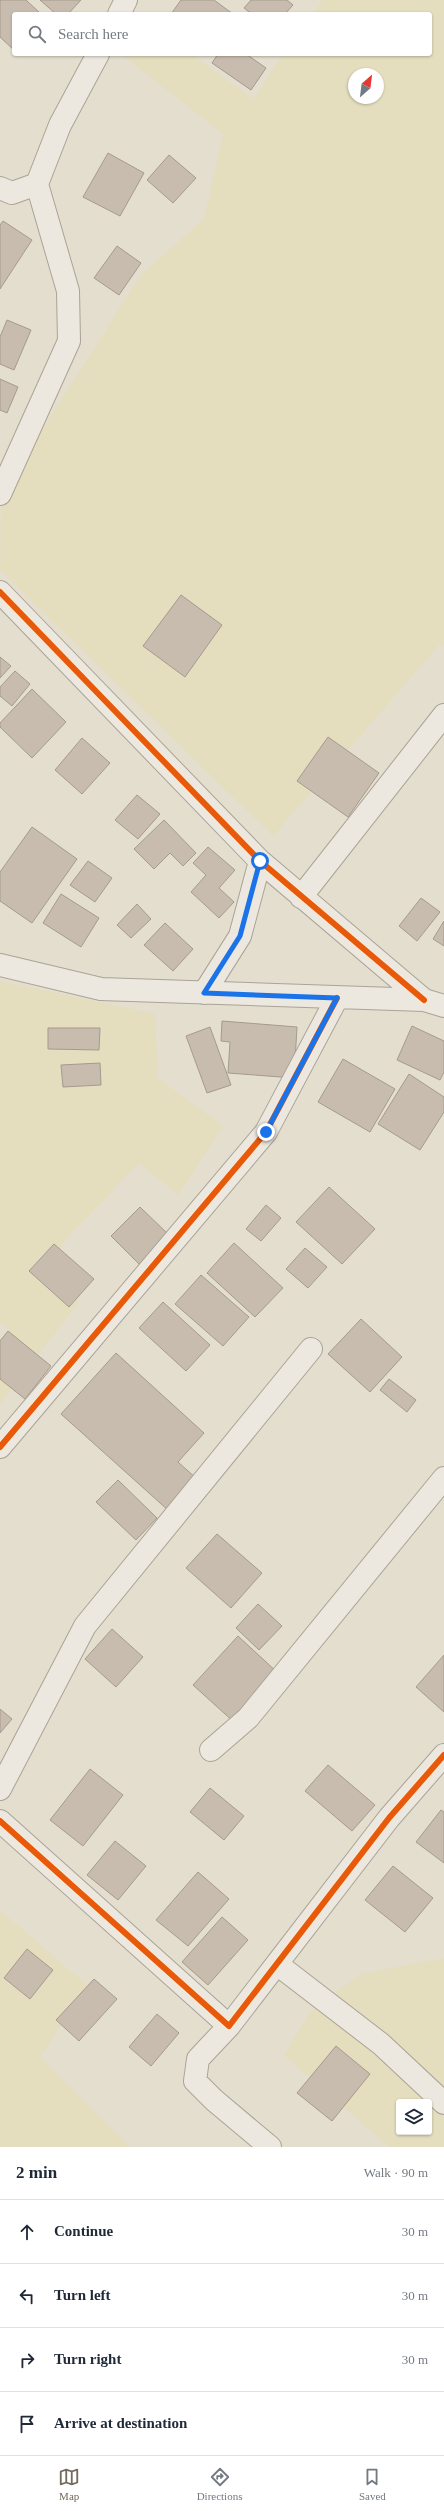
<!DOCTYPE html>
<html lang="en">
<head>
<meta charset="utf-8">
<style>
  body { margin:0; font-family:Georgia,serif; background:#f6f6f7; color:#1f2937 }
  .controls { position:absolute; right:12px; bottom:12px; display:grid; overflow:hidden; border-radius:4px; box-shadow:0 1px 3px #0004 }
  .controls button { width:36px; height:36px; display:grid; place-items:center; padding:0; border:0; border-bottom:1px solid #e0e1e3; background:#fff; color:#1f2937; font:20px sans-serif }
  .compass { position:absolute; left:348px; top:68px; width:36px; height:36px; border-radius:50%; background:#fff; box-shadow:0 1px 3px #0004; rotate:28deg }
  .stop { position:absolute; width:12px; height:12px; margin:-9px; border:3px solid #1a73e8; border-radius:50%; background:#fff }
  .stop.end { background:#1a73e8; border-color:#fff; box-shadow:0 1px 4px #0008 }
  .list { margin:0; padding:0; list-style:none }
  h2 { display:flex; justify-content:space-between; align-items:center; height:52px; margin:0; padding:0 16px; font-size:17px }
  h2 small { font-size:13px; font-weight:400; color:#747a83 }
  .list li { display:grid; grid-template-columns:26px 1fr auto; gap:12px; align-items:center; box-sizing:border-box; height:64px; padding:0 16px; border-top:1px solid #e0e1e3 }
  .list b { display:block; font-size:15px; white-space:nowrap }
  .list em { font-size:13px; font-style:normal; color:#747a83 }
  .icon { flex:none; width:22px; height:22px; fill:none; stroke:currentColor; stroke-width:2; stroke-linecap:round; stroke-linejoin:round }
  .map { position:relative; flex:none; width:444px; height:2147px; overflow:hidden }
  .search { position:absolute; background:#fff; box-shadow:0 1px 3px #0004; left:12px; right:12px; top:12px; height:44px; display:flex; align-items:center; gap:10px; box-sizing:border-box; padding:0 14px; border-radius:4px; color:#747a83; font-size:15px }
  .sheet { height:308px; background:#fff }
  nav { display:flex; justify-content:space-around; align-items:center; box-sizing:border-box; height:56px; border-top:1px solid #e0e1e3; background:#fff; font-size:11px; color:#747a83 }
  nav a { display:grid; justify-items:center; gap:2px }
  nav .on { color:#756a5c }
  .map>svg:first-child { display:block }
  .farmland { fill:#e4ddbe; fill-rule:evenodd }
  .building { fill:#c8bcaf; stroke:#a59a8d }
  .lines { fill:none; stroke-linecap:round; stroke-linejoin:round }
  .street-casing { stroke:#aaa396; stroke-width:24 }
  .street { stroke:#ece8df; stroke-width:22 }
  .cycleway-casing { stroke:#f5ecd4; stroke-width:8 }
  .cycleway { stroke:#e8590c; stroke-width:6 }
  .route { stroke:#1a73e8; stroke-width:5 }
</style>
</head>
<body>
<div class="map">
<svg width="444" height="2147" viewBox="0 0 444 2147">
  <rect width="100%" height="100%" fill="#e4dece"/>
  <path class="farmland" d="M323,0H444V646L440,644L273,836L0,570L1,494L141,275L204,219L223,134L121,54H191L254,99L282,54H430V14H313ZM354,74H378V98H354Z
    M0,981L155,1014L158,1078L223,1126L178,1195L139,1163L64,1241L45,1277L79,1302L0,1404V1347L11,1331L0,1323Z
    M0,1910L87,1985L40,2057L130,2147H0Z
    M444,1958V2147H389L284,2055L309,2013L360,1974ZM399,2102H429V2132H399Z"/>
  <path class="building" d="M0,0H26L41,14H14V50L0,37Z
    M40,0H81L68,14H56Z
    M181,0H214L233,14H171Z
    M251,0H287L293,5L285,14H252L244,8Z
    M218,54H246L266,68L251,90L212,63Z
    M108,153L144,173L120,216L83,197Z
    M169,155L196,178L173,203L147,180Z
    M3,221L32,240L0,289V225Z
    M117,246L141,263L119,295L94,278Z
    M7,320L31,330L14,370L0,364V337Z
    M0,379L18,387L7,413L0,410Z
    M181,595L222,625L185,677L143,646Z
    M0,657L11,666L0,678Z
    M15,671L30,684L12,706L0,696V687Z
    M32,689L66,722L32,758L0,727V723Z
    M328,737L379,773L348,817L297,781Z
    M82,738L110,763L82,794L55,770Z
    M137,795L160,814L138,839L115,820Z
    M164,820L196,853L183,866L170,853L154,869L134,849Z
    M32,827L77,859L32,923L0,901V872Z
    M208,847L235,870L219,888L234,902L219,918L191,892L206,875L193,863Z
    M88,861L112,878L95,902L70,885Z
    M61,894L99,918L81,947L43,923Z
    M421,898L440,912L417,941L399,926Z
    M137,904L151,919L131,938L117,925Z
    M444,921V946L433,939Z
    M165,923L193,949L173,971L144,945Z
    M222,1021L297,1027L294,1078L228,1073L230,1042L221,1041Z
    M412,1026L444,1041V1072L440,1080L397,1060Z
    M210,1027L231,1085L207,1093L186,1036Z
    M48,1028H100L99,1050L48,1049Z
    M343,1059L395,1089L370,1132L318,1102Z
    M100,1063L101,1085L63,1087L61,1065Z
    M409,1074L444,1097V1112L420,1150L378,1124Z
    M329,1187L375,1229L342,1264L296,1222Z
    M266,1205L281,1218L261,1241L246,1229Z
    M140,1207L170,1236L140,1265L111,1236Z
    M234,1243L283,1288L255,1317L207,1273Z
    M54,1244L94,1279L69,1307L29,1271Z
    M305,1248L327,1267L308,1288L286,1269Z
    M201,1275L249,1317L223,1346L175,1304Z
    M163,1302L210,1345L186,1371L139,1328Z
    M361,1319L402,1357L370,1392L328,1354Z
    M8,1331L51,1366L25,1399L0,1379V1341Z
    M116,1353L204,1433L178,1462L197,1479L169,1511L61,1414Z
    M389,1379L416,1400L407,1412L380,1390Z
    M118,1480L157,1518L136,1540L96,1502Z
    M217,1534L262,1573L231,1608L186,1568Z
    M258,1604L282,1626L259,1650L236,1628Z
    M112,1629L143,1657L116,1687L85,1659Z
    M238,1636L279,1674L235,1723L193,1685Z
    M444,1655V1712L416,1687Z
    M0,1709L12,1719L0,1733Z
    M328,1765L375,1805L352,1831L305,1791Z
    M90,1769L123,1795L83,1846L50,1820Z
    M210,1788L244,1816L224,1840L190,1812Z
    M441,1810L444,1812V1863L416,1842Z
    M115,1841L146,1866L118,1900L87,1875Z
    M393,1866L433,1898L405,1932L365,1900Z
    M198,1872L229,1899L188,1946L156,1920Z
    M222,1917L248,1940L208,1985L182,1962Z
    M27,1949L53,1970L30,1999L4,1978Z
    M94,1979L117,1999L79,2041L56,2020Z
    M157,2014L179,2033L151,2066L129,2047Z
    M336,2046L370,2074L332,2121L297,2093Z"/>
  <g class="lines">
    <defs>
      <path id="street" d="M119,14L126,0
        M0,188L12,193L37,184
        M0,494L69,341L68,291L37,184L60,125L98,54
        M0,592L260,861L424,1000
        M301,897L444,715
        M0,965L101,989L424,1000L444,1006
        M204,993L240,936L260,861
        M0,1447L266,1132L337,998
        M211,1750L248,1718L444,1478
        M0,1789L85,1626L311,1349
        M0,1821L229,2026L389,1818L444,1755
        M277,1964L381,2044L444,2103
        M229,2026L198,2059L195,2081L214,2100L270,2147"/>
    </defs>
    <use href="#street" class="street-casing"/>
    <use href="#street" class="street"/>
    <defs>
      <path id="cycleway" d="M0,592L260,861L424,1000
        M0,1447L266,1132L337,998
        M0,1821L229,2026L389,1818L444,1755"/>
    </defs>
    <use href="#cycleway" class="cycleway-casing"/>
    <use href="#cycleway" class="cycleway"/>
  </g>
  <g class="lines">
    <path class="route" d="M260,861L240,936L204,993L337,998L266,1132"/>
  </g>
</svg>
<div class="controls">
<button><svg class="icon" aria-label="layers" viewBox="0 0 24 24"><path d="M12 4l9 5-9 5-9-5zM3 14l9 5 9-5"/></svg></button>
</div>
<svg class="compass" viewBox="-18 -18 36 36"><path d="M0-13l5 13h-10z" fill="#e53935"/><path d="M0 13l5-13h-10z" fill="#747a83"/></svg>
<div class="stop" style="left:260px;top:861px"></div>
<div class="stop end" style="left:266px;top:1132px"></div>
<div class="search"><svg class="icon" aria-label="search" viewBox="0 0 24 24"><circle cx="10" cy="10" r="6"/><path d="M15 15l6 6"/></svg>Search here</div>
</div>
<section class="sheet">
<h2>2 min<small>Walk · 90 m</small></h2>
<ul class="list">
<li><svg class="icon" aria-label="ahead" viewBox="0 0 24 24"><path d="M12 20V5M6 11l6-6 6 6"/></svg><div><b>Continue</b></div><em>30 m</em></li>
<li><svg class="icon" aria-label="left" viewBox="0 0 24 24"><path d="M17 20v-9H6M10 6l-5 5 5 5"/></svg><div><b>Turn left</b></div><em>30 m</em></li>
<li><svg class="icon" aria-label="right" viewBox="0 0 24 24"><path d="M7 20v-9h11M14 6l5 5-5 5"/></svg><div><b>Turn right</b></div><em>30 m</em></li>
<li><svg class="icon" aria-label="arrive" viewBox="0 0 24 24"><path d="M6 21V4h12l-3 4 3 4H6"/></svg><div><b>Arrive at destination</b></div></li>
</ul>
</section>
<nav>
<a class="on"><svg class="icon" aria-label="map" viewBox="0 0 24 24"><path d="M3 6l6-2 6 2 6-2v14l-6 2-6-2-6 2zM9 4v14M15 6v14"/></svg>Map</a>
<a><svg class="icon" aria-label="directions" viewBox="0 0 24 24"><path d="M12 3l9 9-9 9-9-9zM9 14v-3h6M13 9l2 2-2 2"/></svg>Directions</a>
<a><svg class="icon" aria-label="saved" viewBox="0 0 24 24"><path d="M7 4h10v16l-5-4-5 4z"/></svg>Saved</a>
</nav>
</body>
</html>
